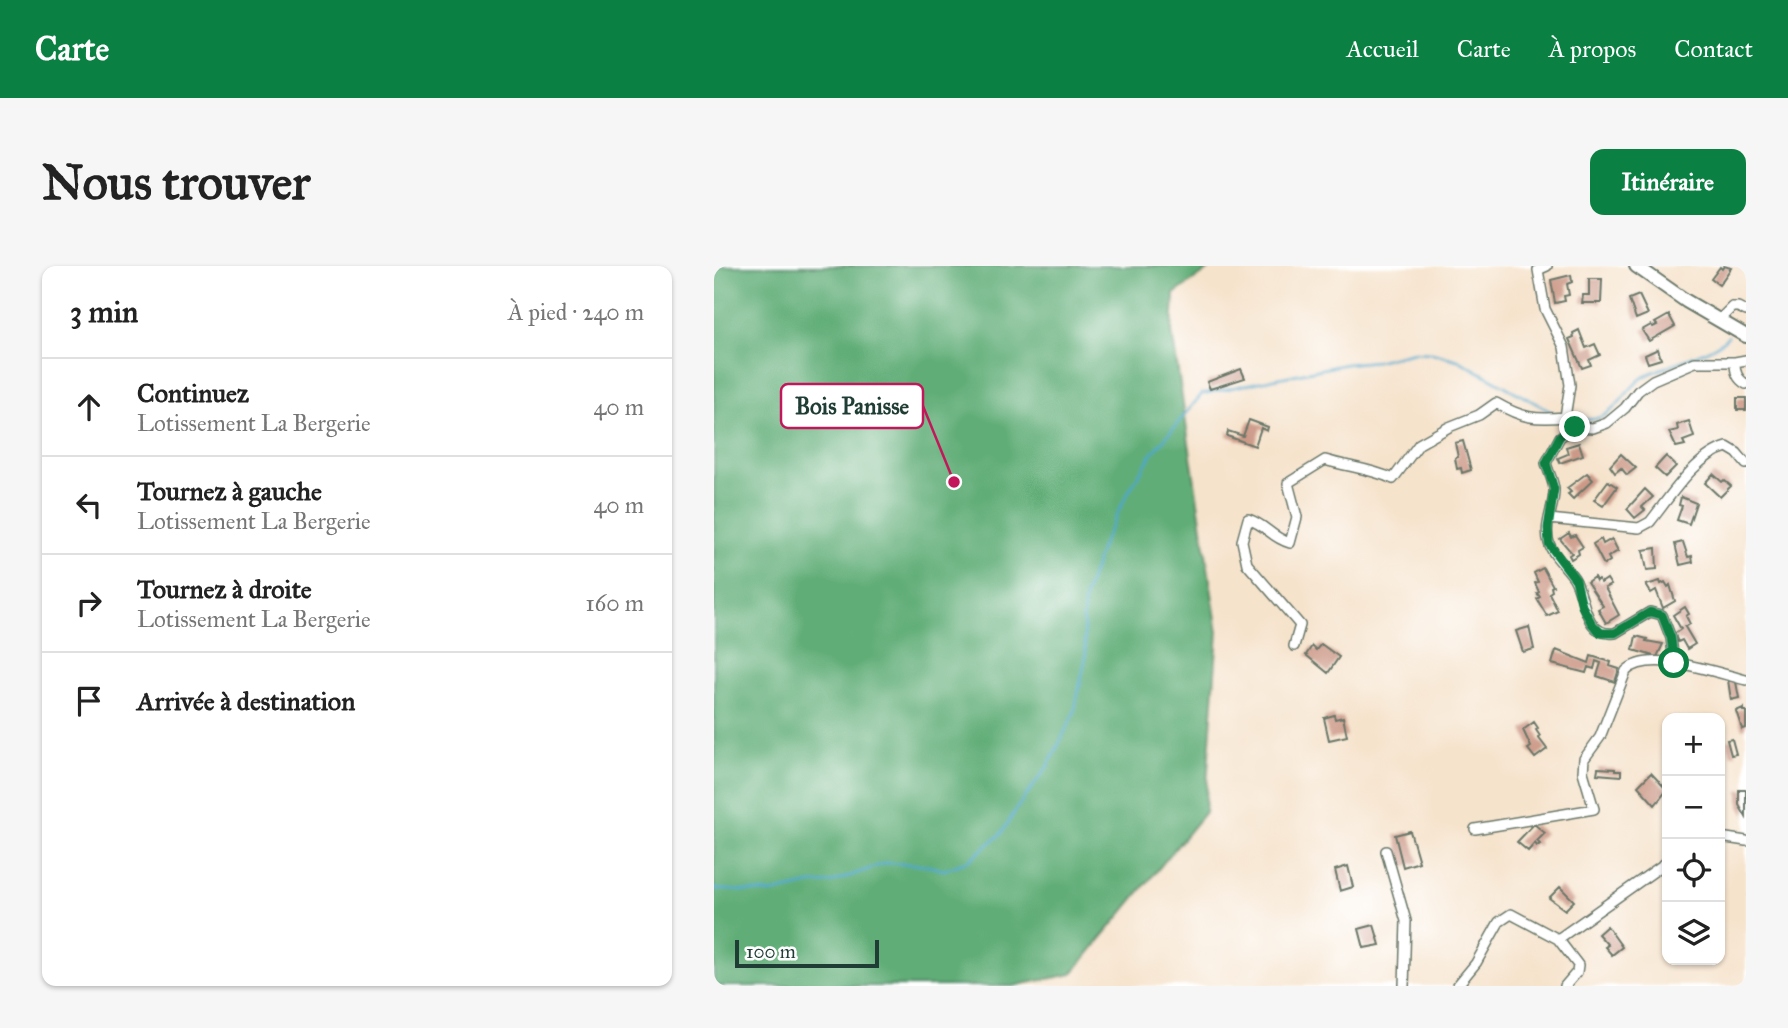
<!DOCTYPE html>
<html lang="fr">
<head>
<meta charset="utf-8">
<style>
  body { margin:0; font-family:"IM FELL Great Primer",serif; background:#f6f6f6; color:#222 }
  .controls { position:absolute; right:21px; bottom:21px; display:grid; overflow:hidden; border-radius:14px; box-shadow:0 2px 5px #0004 }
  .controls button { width:63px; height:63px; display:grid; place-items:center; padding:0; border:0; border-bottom:2px solid #e0e0e0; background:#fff; color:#222; font:35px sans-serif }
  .scale { position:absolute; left:21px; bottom:18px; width:144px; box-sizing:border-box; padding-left:7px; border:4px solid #1f3d34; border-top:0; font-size:19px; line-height:24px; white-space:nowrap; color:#1f3d34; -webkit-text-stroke:5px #fff; paint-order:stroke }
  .stop { position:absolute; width:21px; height:21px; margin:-16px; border:5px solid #0b8043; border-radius:50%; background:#fff }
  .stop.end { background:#0b8043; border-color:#fff; box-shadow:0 2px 7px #0008 }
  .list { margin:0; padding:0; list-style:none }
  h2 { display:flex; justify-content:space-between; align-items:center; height:91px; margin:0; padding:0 28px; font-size:30px }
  h2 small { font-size:23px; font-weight:400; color:#767676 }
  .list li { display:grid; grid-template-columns:46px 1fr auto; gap:21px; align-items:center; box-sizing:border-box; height:98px; padding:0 28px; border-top:2px solid #e0e0e0 }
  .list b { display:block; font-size:26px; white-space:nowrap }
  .list p { margin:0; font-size:23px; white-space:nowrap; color:#767676 }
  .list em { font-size:23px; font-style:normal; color:#767676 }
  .icon { flex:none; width:38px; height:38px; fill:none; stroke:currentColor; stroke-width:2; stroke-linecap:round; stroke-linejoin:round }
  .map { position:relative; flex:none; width:1032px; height:720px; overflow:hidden; border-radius:14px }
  header { display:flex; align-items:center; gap:42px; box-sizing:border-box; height:98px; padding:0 35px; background:#0b8043; color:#fff }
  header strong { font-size:33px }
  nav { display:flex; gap:38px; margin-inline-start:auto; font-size:24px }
  .intro { display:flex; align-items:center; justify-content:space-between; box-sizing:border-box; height:168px; padding:0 42px }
  h1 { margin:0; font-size:49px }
  .button { padding:18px 32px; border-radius:14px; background:#0b8043; color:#fff; font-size:24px; font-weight:700 }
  main { display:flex; gap:42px; padding:0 42px }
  aside { flex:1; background:#fff; border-radius:14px; box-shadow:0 2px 5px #0004 }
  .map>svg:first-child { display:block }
  .forest { fill:#60ad77; stroke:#407556; stroke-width:2 }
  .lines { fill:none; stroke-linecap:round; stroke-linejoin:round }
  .stream { stroke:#4ea7cb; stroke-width:2.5 }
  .building { fill:#cc9987 }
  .street-casing { stroke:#6a7769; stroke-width:12 }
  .secondary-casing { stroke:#6a7769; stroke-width:16 }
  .street { stroke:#fff; stroke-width:9 }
  .secondary { stroke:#fff; stroke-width:12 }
  .route { stroke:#0b8043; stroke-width:9 }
  .leader { fill:none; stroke:#c2185b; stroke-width:2.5 }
  .callout-dot { fill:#c2185b; stroke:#fff; stroke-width:2.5 }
  .callout { fill:#fff; stroke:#c2185b; stroke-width:2.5 }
  .callout-label { font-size:23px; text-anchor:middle; font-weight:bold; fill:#1f3d34 }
</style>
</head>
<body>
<header>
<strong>Carte</strong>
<nav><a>Accueil</a><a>Carte</a><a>À propos</a><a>Contact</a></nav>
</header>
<div class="intro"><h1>Nous trouver</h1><a class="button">Itinéraire</a></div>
<main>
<aside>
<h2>3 min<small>À pied · 240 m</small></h2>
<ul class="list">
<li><svg class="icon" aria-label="ahead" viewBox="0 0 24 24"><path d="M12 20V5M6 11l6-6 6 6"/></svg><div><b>Continuez</b><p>Lotissement La Bergerie</p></div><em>40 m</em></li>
<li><svg class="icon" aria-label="left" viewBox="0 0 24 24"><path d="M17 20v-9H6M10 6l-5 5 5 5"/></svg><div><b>Tournez à gauche</b><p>Lotissement La Bergerie</p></div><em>40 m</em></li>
<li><svg class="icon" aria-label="right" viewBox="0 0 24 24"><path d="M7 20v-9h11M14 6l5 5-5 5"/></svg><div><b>Tournez à droite</b><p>Lotissement La Bergerie</p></div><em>160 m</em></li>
<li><svg class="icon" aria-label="arrive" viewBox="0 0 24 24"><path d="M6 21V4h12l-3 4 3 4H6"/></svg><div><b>Arrivée à destination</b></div></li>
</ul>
</aside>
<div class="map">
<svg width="1032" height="720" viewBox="0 0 1032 720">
  <rect width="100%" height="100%" fill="#fff"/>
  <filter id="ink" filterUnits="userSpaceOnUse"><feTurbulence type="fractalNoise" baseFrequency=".0143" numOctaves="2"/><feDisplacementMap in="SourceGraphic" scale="14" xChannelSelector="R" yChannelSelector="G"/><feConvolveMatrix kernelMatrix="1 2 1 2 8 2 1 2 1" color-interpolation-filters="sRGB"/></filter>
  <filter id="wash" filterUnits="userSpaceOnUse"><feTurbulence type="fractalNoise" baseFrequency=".00686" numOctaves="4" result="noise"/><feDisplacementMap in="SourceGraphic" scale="28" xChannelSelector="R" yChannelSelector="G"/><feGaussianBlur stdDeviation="1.57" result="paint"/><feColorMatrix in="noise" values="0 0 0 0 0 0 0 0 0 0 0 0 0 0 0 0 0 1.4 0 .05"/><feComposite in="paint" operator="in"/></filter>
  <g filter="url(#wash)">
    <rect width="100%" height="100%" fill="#f6e3cc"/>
    <path class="forest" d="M0,0H500L460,28L458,66L504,366L491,546L358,708L299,720H0Z"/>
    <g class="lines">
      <path class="stream" d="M854,152C865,153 877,155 887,151C906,143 913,121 931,110C952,99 1002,86 1014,70
        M0,623L57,627L96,618L116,617L172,597L210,599L230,604L254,595L287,568L305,539L334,500L360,447L372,390L369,351L371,330L388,279L412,230L437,189L488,128L632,98L662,95L700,86L718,87L744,94L841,148"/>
    </g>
    <g id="blocks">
      <path class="building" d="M1010,0L1017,2L1005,19L997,13L1006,1L1008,3Z
        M857,9L858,16L853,18L855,29L850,30L851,35L841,37L837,14Z
        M875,13H888L887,37H868L869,29H875Z
        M925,29L934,48L922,53L915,33Z
        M955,49L961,60L935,75L928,64L937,59L939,61L943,59L941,57Z
        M865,64L872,82L881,78L886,89L875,94L877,99L868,102L855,73L860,71L859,67Z
        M944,83L947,93L934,97L931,89Z
        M527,103L531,112L496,123L493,116Z
        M1023,132H1032V144H1023Z
        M535,154L554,161L553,165L547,162L541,180L513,170L514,165L529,170Z
        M975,155L980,171L969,175L971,179L962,181L955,166L964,164L963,159Z
        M749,175L757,204L748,207L747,202L743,203L741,192L744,191L741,177Z
        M865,177L869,189L846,197L844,192L854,188L852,181Z
        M907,188L922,202L913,209L907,202L901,207L896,200Z
        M952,190L962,200L951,211L941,202Z
        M873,207L879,214L859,233L854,228L857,226L853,222Z
        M999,208L1008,216L1010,214L1017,220L1006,231L991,217Z
        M894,215L903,221L889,240L880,234Z
        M931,223L939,231L928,241L931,244L921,252L913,243Z
        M967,231L982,237L975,258L963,254L968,240L965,239Z
        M855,267L857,271L861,269L869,281L864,284L865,288L857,293L855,289L858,287L846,273Z
        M887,273L889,278L898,273L904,285L894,291L896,295L890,299L879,278Z
        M969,276L974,291L978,290L979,296L966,299L961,278Z
        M942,282L943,303L933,304L929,284Z
        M829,302L839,320L837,321L838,325L835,327L844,345L833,350L823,333L826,331L823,327L825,326L821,317L824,316L820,307Z
        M880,311L882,315L884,313L887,317L893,313L897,319L891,322L905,349L892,357L884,343L889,340L873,316Z
        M946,315L947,318L951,316L954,321L956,319L961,335L949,342L942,324L937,327L932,319Z
        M971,341L975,348L972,350L976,358L971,361L981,378L973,383L968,374L964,376L960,368L967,363L959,349Z
        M815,361L820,383L809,386L802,365Z
        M922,370L933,373L932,375L949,378L943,391L919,384Z
        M607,378L625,391L614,407L592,389L598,380L602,384Z
        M842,384L875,397L877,390L897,396L896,400L905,403L901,416L883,410L887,397L882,395L880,403L874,401L872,407L838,398Z
        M1014,414L1022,416L1025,432L1017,434Z
        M1029,442V445H1032V462L1028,463L1022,445Z
        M620,449L621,453L629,451L633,470L615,474L610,452Z
        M820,456L824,462L822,464L826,470L824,471L833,483L821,492L814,483L817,481L809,464Z
        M1018,473L1022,488L1017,489L1013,474Z
        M884,502L901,503V505H907V510L883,508Z
        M937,507L953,524L941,539L924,520Z
        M1025,524H1032V551L1025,539Z
        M820,558L831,567L823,575L826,578L823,580L821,577L814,585L803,576Z
        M696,565L705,596L689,601L681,569Z
        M634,600L639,621L626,625L621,604Z
        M846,621L860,635L851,644L835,632Z
        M660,659L666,679L650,682L645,663Z
        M893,660L908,681L898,689L891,681L894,679L884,668Z"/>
    </g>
  </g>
  <g filter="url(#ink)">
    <use href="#blocks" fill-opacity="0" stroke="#6a7769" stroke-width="2"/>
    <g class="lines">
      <defs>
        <path id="street" d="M1005,54L1018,41H1024L1032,45
          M1032,94L1021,96C1021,106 1023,113 1032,118
          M835,253L925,262L936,256C956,231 982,189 1013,181L1023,187L1032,198
          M580,380L586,359L533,298L528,275L534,253C554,260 556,271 576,277L583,251L574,217L611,194C634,201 658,203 679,213L705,178L735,161L765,149L782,137C808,152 821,154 851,151L856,119L850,81L831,43L824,4L833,0
          M960,397L957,372L948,349L936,346L901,367C869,371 872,331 860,312C853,301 838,289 835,277C829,259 841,240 840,223C839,214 834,205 832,197L846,171L861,161L879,162L893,157L911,142L924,125L939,114L981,96H1021
          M761,563L880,543L869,506L870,493L886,471L912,405C935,382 1003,407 1032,414
          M1006,571L1032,575
          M672,585L692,655L690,720
          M844,673L864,699L863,706L851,720
          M743,720L762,697L785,656L797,648L844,673L953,596"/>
        <path id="secondary" d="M922,0L972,35L1032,70"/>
      </defs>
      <use href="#street" class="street-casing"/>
      <use href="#secondary" class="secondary-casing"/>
      <use href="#street" class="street"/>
      <use href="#secondary" class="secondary"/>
    </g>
  </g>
  <g class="lines" filter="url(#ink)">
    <path class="route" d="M861,161L846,170L832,197L840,223L834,262L835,278L862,314L868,340L878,358L887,367H901L936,346L948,349L957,372L960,397"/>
  </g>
  <path class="leader" d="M240 216L209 140"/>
  <circle class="callout-dot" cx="240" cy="216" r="7"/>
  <rect class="callout" x="67" y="118" width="142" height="44" rx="7"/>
  <g class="callout-label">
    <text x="138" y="148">Bois Panisse</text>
  </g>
</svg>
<div class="controls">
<button>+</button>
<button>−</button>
<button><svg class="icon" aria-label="locate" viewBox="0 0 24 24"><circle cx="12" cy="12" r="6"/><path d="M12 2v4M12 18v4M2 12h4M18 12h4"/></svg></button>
<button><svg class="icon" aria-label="layers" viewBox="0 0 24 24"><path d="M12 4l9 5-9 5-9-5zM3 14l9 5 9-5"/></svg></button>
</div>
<div class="scale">100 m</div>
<div class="stop" style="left:960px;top:397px"></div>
<div class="stop end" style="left:861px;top:161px"></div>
</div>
</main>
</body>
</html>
